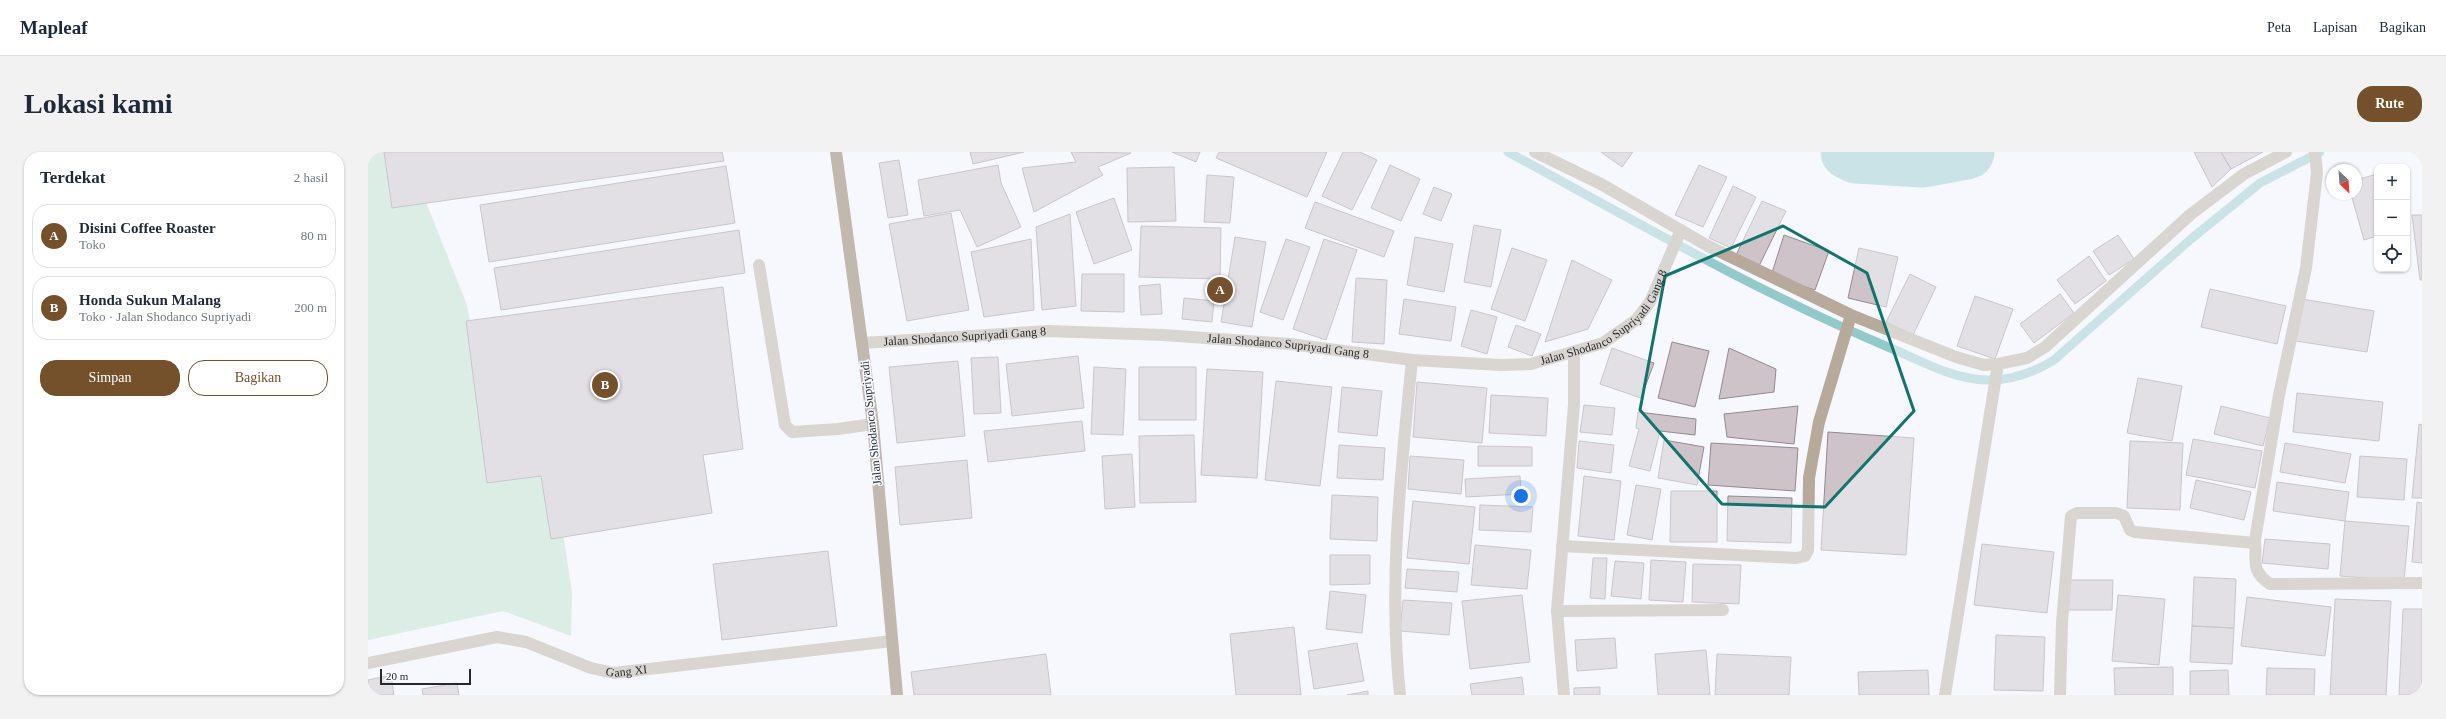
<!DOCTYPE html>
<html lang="id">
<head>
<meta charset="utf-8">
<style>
  body { margin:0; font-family:Georgia,serif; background:#f2f2f3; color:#1f2937 }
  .controls { position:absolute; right:12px; top:12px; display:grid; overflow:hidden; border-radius:8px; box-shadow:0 1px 3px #0004 }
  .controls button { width:36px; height:36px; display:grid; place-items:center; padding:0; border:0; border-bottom:1px solid #e0e1e3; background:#fff; color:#1f2937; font:20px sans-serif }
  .compass { position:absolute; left:1958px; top:12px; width:36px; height:36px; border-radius:50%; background:#fff; box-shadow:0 1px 3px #0004; rotate:155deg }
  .scale { position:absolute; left:12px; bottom:10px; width:91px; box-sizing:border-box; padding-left:4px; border:2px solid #27282c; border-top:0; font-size:11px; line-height:14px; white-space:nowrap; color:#27282c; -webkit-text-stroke:3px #f6f8fe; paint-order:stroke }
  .you { position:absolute; left:1153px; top:344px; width:14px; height:14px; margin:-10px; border:3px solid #fff; border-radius:50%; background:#1a73e8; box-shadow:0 0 0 6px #1a73e833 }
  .badge { display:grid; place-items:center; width:26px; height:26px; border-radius:50%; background:#74512a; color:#fff; font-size:13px; font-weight:700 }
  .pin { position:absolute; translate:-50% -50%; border:2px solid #fff; box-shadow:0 1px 4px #0006 }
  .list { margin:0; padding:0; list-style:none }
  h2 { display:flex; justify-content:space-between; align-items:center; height:52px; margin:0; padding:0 16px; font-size:17px }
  h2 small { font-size:13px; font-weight:400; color:#747a83 }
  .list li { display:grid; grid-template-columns:26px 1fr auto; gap:12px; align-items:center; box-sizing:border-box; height:64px; margin:0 8px 8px; padding:0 8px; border:1px solid #e0e1e3; border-radius:16px }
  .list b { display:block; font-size:15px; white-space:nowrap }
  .list p { margin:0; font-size:13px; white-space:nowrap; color:#747a83 }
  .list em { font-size:13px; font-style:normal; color:#747a83 }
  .actions { display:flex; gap:8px; padding:12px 16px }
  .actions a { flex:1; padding:9px 0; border:1px solid #74512a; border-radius:16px; text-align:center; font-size:14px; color:#74512a }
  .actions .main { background:#74512a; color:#fff }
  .icon { flex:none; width:22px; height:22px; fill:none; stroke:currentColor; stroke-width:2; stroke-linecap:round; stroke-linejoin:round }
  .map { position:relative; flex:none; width:2054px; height:543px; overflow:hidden; border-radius:16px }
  header { display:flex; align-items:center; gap:24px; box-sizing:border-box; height:56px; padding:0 20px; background:#fff; border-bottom:1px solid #e0e1e3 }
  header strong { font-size:19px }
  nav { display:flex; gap:22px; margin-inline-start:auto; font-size:14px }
  .intro { display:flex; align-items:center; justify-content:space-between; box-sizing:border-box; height:96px; padding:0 24px }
  h1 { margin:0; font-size:28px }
  .button { padding:10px 18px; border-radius:16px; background:#74512a; color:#fff; font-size:14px; font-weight:700 }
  main { display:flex; gap:24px; padding:0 24px }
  aside { flex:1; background:#fff; border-radius:16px; box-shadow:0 1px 3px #0004 }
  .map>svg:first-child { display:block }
  .green { fill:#bce1cb }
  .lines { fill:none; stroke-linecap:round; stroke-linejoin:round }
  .stream { stroke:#92cacc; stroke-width:9 }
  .river { stroke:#92cacc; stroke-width:55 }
  .building { fill:#cdc3c8; stroke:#93898e }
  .lane { stroke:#b7aa9b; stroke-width:12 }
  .street { stroke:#b7aa9b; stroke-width:12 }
  .primary { stroke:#806a4e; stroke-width:12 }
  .marked { fill:none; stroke:#0f766e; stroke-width:3; stroke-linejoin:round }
  .labels { text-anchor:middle; stroke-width:3.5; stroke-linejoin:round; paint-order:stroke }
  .street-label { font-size:12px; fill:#27282c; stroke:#f6f8fe }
</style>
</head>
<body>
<header>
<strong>Mapleaf</strong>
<nav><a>Peta</a><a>Lapisan</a><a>Bagikan</a></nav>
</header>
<div class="intro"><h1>Lokasi kami</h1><a class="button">Rute</a></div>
<main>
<aside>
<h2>Terdekat<small>2 hasil</small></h2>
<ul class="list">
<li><span class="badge">A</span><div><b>Disini Coffee Roaster</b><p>Toko</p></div><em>80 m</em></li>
<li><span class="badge">B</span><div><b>Honda Sukun Malang</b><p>Toko · Jalan Shodanco Supriyadi</p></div><em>200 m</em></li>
</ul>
<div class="actions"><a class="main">Simpan</a><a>Bagikan</a></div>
</aside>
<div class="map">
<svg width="2054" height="543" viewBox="0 0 2054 543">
  <rect width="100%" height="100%" fill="#f6f8fe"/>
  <path class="green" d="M0,0H38L99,153L128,304L187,327L204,440L203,484L135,459L0,488Z"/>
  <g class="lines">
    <path class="stream" d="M1140,0C1265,68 1389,140 1520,195C1550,207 1583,227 1617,228C1642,229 1665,221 1686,208L1823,87L1892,31L1952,0"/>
    <path class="river" d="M1480,0L1488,4L1555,8L1599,0"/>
  </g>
  <path class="building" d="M16,0H354L356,9L24,56Z
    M602,0H656L605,12Z
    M703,0L763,1L730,15L735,23L666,60L654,16L708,10Z
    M804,0H832L828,10Z
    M851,0H959L939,45L848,6Z
    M975,0H992L1009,8L984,58L954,44Z
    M1233,0H1265L1254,15Z
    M1826,0H1853L1863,17L1844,35Z
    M1853,0H1895L1863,17Z
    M531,8L540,63L520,66L511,11Z
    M630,13L633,31L653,75L609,95L592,58L556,64L550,28Z
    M1022,13L1052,27L1033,69L1003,56Z
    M1331,13L1359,25L1335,75L1307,63Z
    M358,14L367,71L121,110L112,53Z
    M806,15L808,69L760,70L759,16Z
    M2009,22V84L1996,88L1983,42H1988V28Z
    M839,23L866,25L862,71L836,70Z
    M1365,34L1388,45L1363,96L1341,86Z
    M1066,35L1084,42L1073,69L1055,62Z
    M746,46L764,98L726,112L708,60Z
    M1394,49L1418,59L1391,114L1368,103Z
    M947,50L1026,79L1016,105L937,76Z
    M583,61L601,158L539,169L521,72Z
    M702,62L708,154L674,158L668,75Z
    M2044,63H2054V128H2052Z
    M1106,73L1133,78L1123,135L1096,130Z
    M773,74L853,76L852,127L771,125Z
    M371,78L377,121L133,158L126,116Z
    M1416,83L1461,99L1447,138L1403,124Z
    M1750,83L1766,107L1741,123L1725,99Z
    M867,85L898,90L884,175L853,170Z
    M1047,85L1085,92L1076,140L1039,133Z
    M663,87L666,158L616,165L603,100Z
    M918,87L942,95L915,168L892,160Z
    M956,87L989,98L958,188L925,177Z
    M1144,96L1179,108L1157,169L1123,157Z
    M1491,96L1530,105L1518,155L1480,146Z
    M1721,104L1738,129L1707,152L1689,128Z
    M1204,108L1244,128L1220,177L1177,190Z
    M714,122H756V160L713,159Z
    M1542,122L1568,135L1545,183L1518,170Z
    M988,126L1019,128L1016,192L984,190Z
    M792,132L794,162L773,163L771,134Z
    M355,135L375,297L335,303L344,361L183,387L173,324L119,331L98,169Z
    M1842,137L1918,154L1909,192L1833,175Z
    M1692,142L1706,161L1666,191L1652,172Z
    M1607,144L1645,157L1627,207L1589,194Z
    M816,146L846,149L844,170L814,167Z
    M1036,147L1088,155L1083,189L1031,182Z
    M1934,147L2006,159L1999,200L1928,189Z
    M1103,158L1129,165L1119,202L1093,194Z
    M1148,173L1173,182L1164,204L1140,195Z
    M1304,190L1341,199L1327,255L1290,246Z
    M1244,196L1286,211L1273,246L1232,232Z
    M1361,196L1408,217L1406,240L1351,247Z
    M710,204L716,256L644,264L638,212Z
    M630,205L633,261L606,262L603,206Z
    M590,209L597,284L529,291L521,215Z
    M726,215L758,217L755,283L723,282Z
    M771,215H828V268H771Z
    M839,217L895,220L889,326L833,323Z
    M1770,226L1814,234L1804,289L1759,281Z
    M908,229L964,235L952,334L897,328Z
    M1049,230L1119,236L1114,291L1045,285Z
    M974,235L1014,239L1009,284L970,280Z
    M1929,241L2015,250L2011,289L1925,280Z
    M1123,243L1180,246L1178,284L1121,281Z
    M1216,253L1247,256L1244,283L1212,280Z
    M1430,254L1426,292L1359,285L1356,262Z
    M1853,254L1902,266L1895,294L1846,282Z
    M1270,260L1328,267L1327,283L1292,279L1282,319L1261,314L1271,277L1268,276Z
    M714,269L717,299L620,310L616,279Z
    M2051,272L2054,273V346H2044Z
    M1460,280L1546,286L1538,403L1453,398Z
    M826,283L828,350L772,351L771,284Z
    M1825,287L1894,299L1887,336L1818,323Z
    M1296,288L1336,295L1329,333L1290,326Z
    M1211,289L1246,293L1243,321L1209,316Z
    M1762,289L1815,291L1812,358L1759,356Z
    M1343,291L1430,296L1427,339L1340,333Z
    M1917,291L1983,302L1977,331L1912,320Z
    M971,293L1017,296L1015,328L969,326Z
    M1110,294L1164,295V314H1110Z
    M764,302L767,355L737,357L734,304Z
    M1042,304L1096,308L1093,342L1040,337Z
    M1992,304L2039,307L2036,348L1989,345Z
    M599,308L604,366L532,373L527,315Z
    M1152,324L1153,342L1098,345L1097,327Z
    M1216,324L1253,329L1246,388L1210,384Z
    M1828,328L1883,340L1876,368L1822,356Z
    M1909,330L1981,340L1977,369L1905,359Z
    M1268,333L1293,337L1284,388L1259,383Z
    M1303,339H1349V390H1302Z
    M964,343L1010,345L1009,389L962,387Z
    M1360,344L1424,346L1423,391L1359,389Z
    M1045,349L1107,355L1101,412L1039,406Z
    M2049,350L2054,351V411L2044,410Z
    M1112,353L1165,355L1163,380L1111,378Z
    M1977,369L2041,374L2036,429L1972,424Z
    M1897,387L1962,392L1960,417L1894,411Z
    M1614,392L1686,400L1679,461L1606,453Z
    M1107,393L1163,398L1159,437L1103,433Z
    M460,399L469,474L354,488L345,412Z
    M962,403H1002V432L962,433Z
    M1225,406H1239L1237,447L1222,446Z
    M1283,408L1318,410L1315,450L1281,448Z
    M1247,409L1276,411L1273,447L1243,444Z
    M1325,412L1373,413L1371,452L1324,450Z
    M1039,417L1091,420L1089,440L1037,436Z
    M1826,425L1868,427L1866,476L1824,474Z
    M1700,428H1745L1744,458H1700Z
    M962,439L998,443L994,481L958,477Z
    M1154,443L1162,510L1102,517L1094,449Z
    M1750,443L1797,447L1791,513L1744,509Z
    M1879,445L1963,455L1957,504L1873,494Z
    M1967,447L2023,449L2018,543H1962Z
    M1035,448L1084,451L1081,483L1032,479Z
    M2035,457H2054V543H2031Z
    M1824,474L1866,476L1864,512L1822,510Z
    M926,475L933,543H868L862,482Z
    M1628,483L1677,485L1675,539L1626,538Z
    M1247,486L1249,516L1209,519L1207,488Z
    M989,491L996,529L946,537L940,499Z
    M1338,498L1342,543H1290L1287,502Z
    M678,502L683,543H546L543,520Z
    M1349,502L1423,505L1421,543H1347Z
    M1805,515V543H1747L1746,516Z
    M1899,516L1947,517L1946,543H1898Z
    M1560,518L1561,543H1491L1490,520Z
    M1860,518L1861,543H1822V519Z
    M23,523L26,543H0V528Z
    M1154,525L1156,543H1104L1102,532Z
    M89,531L91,543H55L54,537Z
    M1232,535V543H1206V536Z
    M1000,539V543H979Z"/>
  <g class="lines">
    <path class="lane" d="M1167,0L1233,32L1340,94L1483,163L1588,205L1616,213L1630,212L1659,206L1677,195L1823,62L1876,22L1918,0
      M1947,0L1949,21L1938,116L1911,243L1887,388C1889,408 1882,419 1902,432L2054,431
      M391,113L417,273L424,280L470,277L505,272
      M1441,326L1451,270L1483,163"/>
    <g class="street">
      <path id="s1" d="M495,191L680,179L795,183L922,192L1044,208L1133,213L1163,212L1235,191L1268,168L1282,150L1313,78"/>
      <path d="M1194,394L1428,406L1437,404L1440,398L1441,326"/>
      <path d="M1189,459L1355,458"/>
      <path id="s2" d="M0,511L129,485L158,490L223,516L246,521L524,489"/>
      <path d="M1032,543C1020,431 1033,319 1044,208"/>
      <path d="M1196,543L1189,459L1206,253V201"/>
      <path d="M1577,543L1630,212"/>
      <path d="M1692,543L1694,471L1703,364L1709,361H1748L1756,364L1762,378L1767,380L1887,391"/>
    </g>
    <path class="primary" d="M468,0L505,272L529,543"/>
  </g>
  <path d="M0 0H2054V543H0ZM1415,74L1499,121L1546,259L1457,355L1354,352L1272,258L1297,124Z" fill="#f6f8fe" fill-opacity=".55" fill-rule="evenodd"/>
  <path class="marked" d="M1415,74L1499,121L1546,259L1457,355L1354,352L1272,258L1297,124Z"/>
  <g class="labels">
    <g class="street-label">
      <text dy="4" stroke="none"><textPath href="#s1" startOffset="761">Jalan Shodanco Supriyadi Gang 8</textPath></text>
      <text dy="4" stroke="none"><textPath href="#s1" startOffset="102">Jalan Shodanco Supriyadi Gang 8</textPath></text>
      <text dy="4" stroke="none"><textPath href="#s1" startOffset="426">Jalan Shodanco Supriyadi Gang 8</textPath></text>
      <text transform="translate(503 271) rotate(-96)" y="4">Jalan Shodanco Supriyadi</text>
      <text dy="4" stroke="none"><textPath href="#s2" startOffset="267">Gang XI</textPath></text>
    </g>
  </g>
</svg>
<div class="controls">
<button>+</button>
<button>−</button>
<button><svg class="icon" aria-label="locate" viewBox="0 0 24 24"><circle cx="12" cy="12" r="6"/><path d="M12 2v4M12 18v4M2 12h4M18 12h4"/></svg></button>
</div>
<svg class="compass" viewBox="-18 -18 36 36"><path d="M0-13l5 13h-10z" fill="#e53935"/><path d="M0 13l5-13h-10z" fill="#747a83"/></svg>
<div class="scale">20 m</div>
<div class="you"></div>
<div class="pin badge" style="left:852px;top:138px">A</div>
<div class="pin badge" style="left:237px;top:233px">B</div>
</div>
</main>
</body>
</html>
